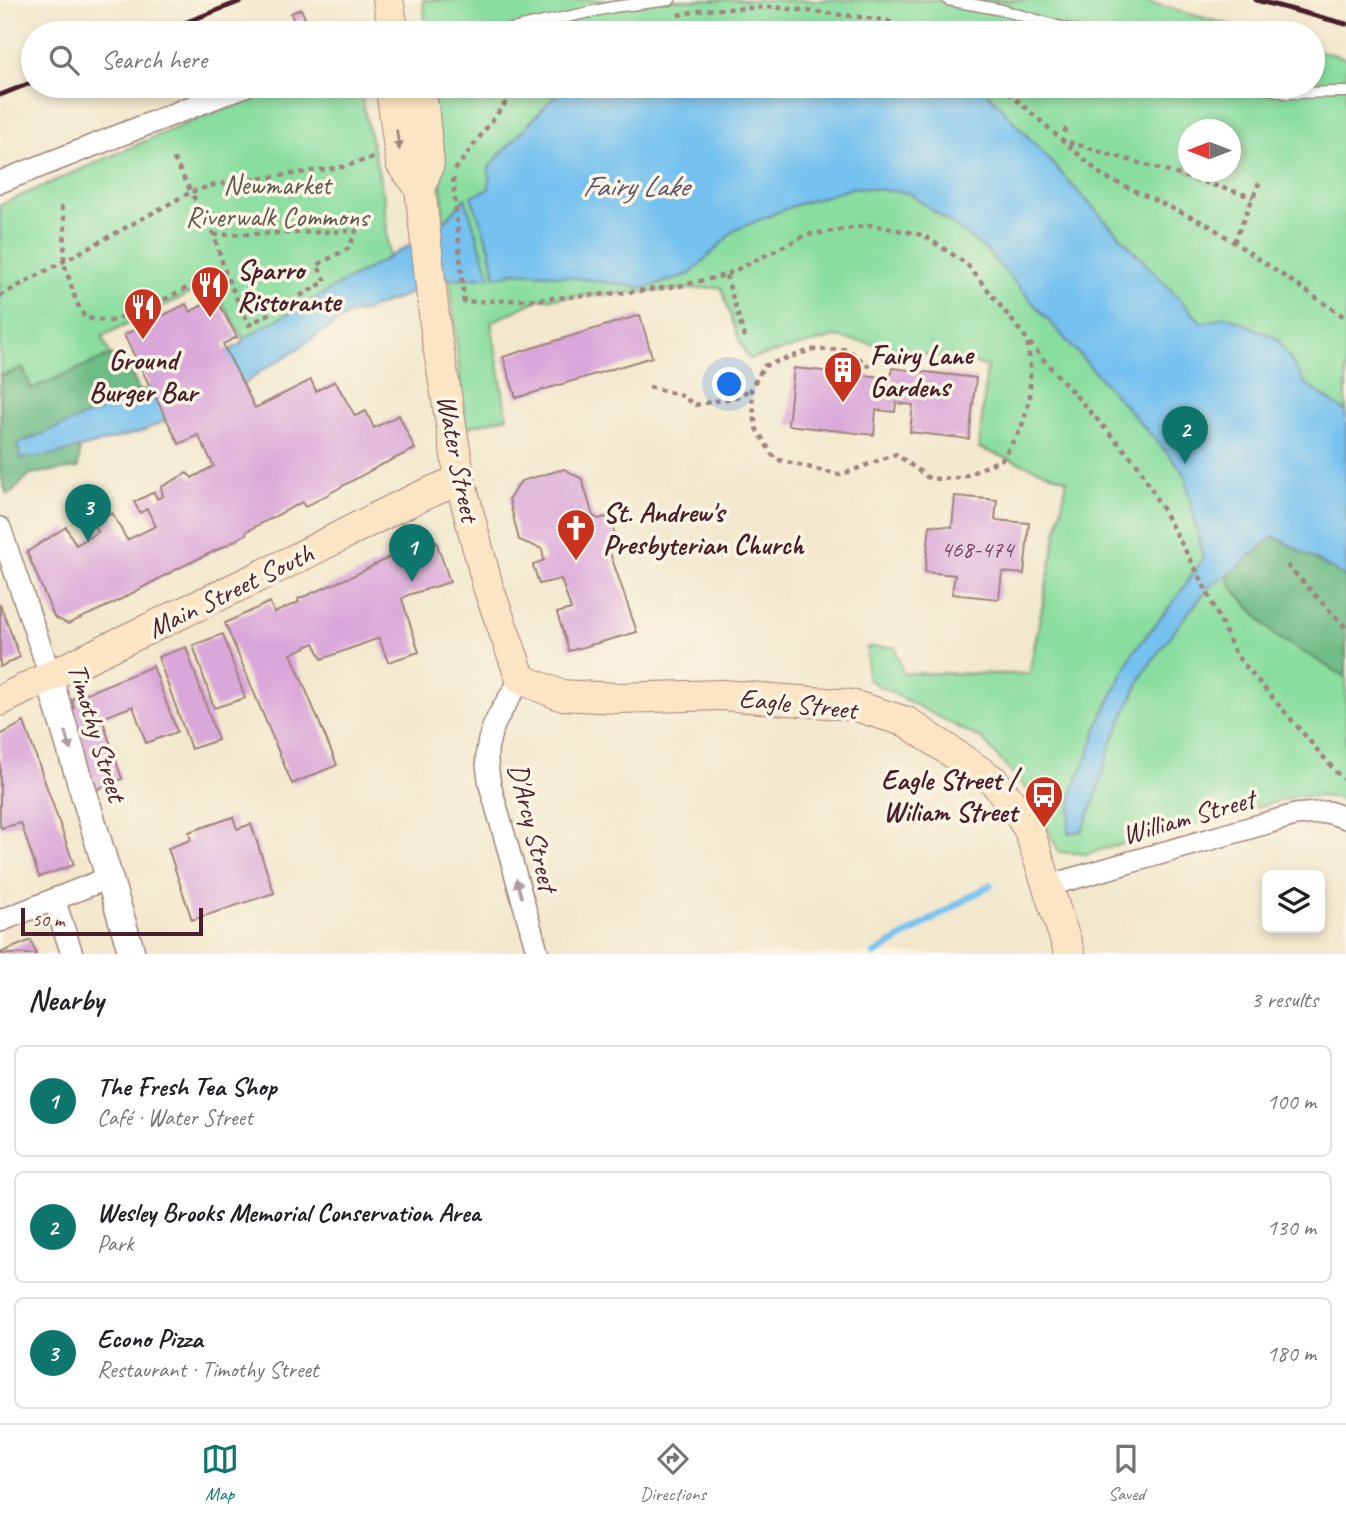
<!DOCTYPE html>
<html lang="en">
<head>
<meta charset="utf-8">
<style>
  body { margin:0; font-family:Caveat,sans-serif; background:#f2f2f2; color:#202124 }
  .controls { position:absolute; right:21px; bottom:21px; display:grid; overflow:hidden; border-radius:10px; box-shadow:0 4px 10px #0003 }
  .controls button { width:63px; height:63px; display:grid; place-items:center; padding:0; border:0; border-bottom:2px solid #e0e0e0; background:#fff; color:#202124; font:35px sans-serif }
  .compass { position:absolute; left:1178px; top:119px; width:63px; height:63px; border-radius:50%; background:#fff; box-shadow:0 4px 10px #0003; rotate:270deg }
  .scale { position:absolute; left:21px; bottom:18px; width:182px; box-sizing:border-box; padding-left:7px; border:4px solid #4a1f2b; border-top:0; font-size:19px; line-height:24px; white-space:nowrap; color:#4a1f2b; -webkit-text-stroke:5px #fcf5e5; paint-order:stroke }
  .you { position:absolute; left:730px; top:385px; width:24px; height:24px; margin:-18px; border:5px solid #fff; border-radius:50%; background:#1a73e8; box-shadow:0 0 0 10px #1a73e833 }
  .badge { display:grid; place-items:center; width:46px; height:46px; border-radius:50%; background:#0f766e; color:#fff; font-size:23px; font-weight:700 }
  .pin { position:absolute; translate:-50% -58px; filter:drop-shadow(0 2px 4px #0008) }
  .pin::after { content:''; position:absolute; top:37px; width:24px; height:21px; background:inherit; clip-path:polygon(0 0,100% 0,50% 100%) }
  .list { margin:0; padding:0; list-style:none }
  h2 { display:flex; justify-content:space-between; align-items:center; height:91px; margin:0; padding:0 28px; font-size:30px }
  h2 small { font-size:23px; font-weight:400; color:#757577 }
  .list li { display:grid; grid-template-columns:46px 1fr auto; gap:21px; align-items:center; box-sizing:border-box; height:112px; margin:0 14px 14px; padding:0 14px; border:2px solid #e0e0e0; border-radius:10px }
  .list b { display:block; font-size:26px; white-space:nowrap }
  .list p { margin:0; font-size:23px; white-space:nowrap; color:#757577 }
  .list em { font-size:23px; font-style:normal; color:#757577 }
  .icon { flex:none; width:38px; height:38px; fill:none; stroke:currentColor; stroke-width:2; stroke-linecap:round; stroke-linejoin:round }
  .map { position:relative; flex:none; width:1346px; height:954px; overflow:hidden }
  .search { position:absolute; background:#fff; box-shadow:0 4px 10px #0003; left:21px; right:21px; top:21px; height:77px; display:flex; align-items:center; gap:18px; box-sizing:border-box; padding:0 24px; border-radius:38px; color:#757577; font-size:26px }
  .sheet { height:469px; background:#fff }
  nav { display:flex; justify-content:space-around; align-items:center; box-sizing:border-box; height:98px; border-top:2px solid #e0e0e0; background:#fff; font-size:19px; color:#757577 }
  nav a { display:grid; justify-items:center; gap:4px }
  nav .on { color:#0f766e }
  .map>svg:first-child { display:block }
  .green { fill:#88dd9f; stroke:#697e65; stroke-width:2; fill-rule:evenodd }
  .forest { fill:#6ebc86; stroke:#5c6e58; stroke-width:2 }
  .water { fill:#75c1ef; stroke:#60708d; stroke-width:2 }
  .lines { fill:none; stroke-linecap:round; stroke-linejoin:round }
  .stream { stroke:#75c1ef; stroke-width:7 }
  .building { fill:#daa7da }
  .service-casing { stroke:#9e847c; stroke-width:13 }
  .minor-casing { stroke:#9e847c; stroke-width:24 }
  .tertiary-casing { stroke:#9e847c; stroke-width:29 }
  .secondary-casing { stroke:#9e847c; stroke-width:32 }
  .path { stroke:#9e847c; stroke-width:4.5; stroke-dasharray:5 5; stroke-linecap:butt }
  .service { stroke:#fff; stroke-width:10 }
  .minor { stroke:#fff; stroke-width:21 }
  .tertiary { stroke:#fff; stroke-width:26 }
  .secondary { stroke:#fce5c4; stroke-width:30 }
  .rail { stroke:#4a1f2b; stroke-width:5 }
  .oneway { fill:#a38278 }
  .oneway2 { fill:#ae9aa0 }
  .labels { text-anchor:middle; stroke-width:7; stroke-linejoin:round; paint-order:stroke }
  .number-label { font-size:24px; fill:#6e4157 }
  .park-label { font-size:28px; fill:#5d584e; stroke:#fcf5e5 }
  .poi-label { font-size:28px; font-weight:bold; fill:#4a1f2b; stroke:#fcf5e5; text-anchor:start }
  .street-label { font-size:28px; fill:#4a1f2b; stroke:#fcf5e5 }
  .water-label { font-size:30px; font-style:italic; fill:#575066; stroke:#fcf5e5 }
</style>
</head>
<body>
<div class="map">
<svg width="1346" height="954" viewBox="0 0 1346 954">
  <rect width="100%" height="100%" fill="#fcf5e5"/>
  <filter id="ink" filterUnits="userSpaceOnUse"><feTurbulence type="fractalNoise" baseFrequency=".0143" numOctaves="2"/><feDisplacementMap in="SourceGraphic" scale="14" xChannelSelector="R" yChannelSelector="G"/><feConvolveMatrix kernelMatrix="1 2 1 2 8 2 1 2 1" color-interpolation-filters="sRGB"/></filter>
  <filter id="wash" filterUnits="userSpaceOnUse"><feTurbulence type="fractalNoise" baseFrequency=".00686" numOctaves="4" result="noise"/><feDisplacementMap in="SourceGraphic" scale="28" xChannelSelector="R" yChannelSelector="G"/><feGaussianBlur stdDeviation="1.57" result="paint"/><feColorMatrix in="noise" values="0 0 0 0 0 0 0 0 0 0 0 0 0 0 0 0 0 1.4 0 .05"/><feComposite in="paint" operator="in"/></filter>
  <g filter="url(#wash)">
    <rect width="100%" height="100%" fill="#f3e8cd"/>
    <path class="green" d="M423,0H1141L1258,33H426Z
      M1313,49L1346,58V803L1334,797L1297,796L1086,854L1059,852L1027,790L983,740L877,685L867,679V647H895L903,673L1029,674L1067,480L979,448L987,366L836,337L749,359L739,340L721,287L540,299L491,322L507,417L465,428L431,86H1313ZM1188,130H1230V172H1188Z
      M292,86H359L384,197L389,257L243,339L211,283L102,336L110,355L31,389L23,368L0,376V205L175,128L283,87Z"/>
    <path class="forest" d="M111,355L126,362L149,412L80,448L78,468L30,474L13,492L7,495L0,474V376L23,368L31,389Z
      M1274,536L1346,577V677L1274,635L1230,585L1228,575Z"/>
    <path class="water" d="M767,26L846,30L857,33H678Z
      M564,86H976L989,94L1070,183L1202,323L1227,316L1277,338L1305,383L1346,412V577L1274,536L1228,575L1213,583L1183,619L1144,672L1111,743L1095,800L1082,831L1068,833L1073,789L1087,758L1099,723L1133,652L1172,604L1203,559L1184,472L984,248L909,193L855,187L793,206L735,230L690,274L646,288L548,274L513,272L504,276H495L490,249L471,196L489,189V167Z
      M465,198L490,277L446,279L365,311L348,315L284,358L261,371L244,385L140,432L57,454L21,459L17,444L113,405L242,344L243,339L437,230Z"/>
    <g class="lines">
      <path class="stream" d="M874,954L990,885"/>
    </g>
    <g id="blocks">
      <path class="building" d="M301,9L305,18L294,22L291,13Z
        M216,298L237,337L223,344L255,408L311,380L316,391L335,381L355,416L366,411L374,428L399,415L415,449L379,466L305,507L302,502L247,531L246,534L227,545L177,569L112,604L68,624L54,617L27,552L66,527L76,545L98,532L93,524L112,513L127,540L156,526L147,509L140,513L134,502L154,492L157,499L163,496L161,487L187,473L192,478L214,466L198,435L179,444L124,335L186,304L190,312Z
        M640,315L652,357L516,398L503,357Z
        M794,368L891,378L892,368L976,378L969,439L910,432L913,405L896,403L895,412L876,410L874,435L788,425Z
        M564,469L582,479L593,516L599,519L609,516L618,544L608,547L637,632L569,651L557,613L571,609L561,579L539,584L533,565L544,560L542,549L519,540L509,499L521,481Z
        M955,496L997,500L995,520L1029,523L1024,574L1002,572L999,599L952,594L955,575L925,572L930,525L952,527Z
        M436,541L450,582L408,595L402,599L419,652L388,662L379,638L322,659L314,643L291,654L337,765L292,784L225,623L270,602L274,613L299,602L298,599L357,574L394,555Z
        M0,604L20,657L0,667Z
        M223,634L245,698L214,708L193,645Z
        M186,647L218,740L191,749L158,657Z
        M153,666L177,732L146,743L133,706L102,718L122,779L88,793L63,712L74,708L72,699Z
        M24,722L74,865L39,877L21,823L1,828L0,825V735Z
        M233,817L237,829L251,824L274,893L192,920L168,848L191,840L189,832Z
        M31,940L36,954H0V953Z"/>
    </g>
  </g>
  <g filter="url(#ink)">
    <use href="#blocks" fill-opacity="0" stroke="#9e847c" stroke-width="2"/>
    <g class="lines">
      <defs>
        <path id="service" d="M948,0L1002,10L1082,33
          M494,33L613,7L670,0
          M1259,86L1285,93L1346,92"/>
        <path id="minor" d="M0,182L245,86
          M0,528L50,675
          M521,679C509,699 492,721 488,745C485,758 488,772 490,785L538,954
          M1047,886L1295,815L1328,812L1346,818
          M54,899L72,954
          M0,921L108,878"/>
        <path id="tertiary" d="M50,675L54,694L132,954"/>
        <path id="secondary" d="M388,0L394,33
          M393,86L392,97L401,163L420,188
          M421,86L429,163L420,188L436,333L460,480L488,587L521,679L560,695L618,698L722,695L852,705L907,722L994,781L1015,808L1029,830L1070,954
          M0,701C96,652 195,608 293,560C348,533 402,502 460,480"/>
      </defs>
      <use href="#service" class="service-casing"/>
      <use href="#minor" class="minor-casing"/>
      <use href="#tertiary" class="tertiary-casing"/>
      <use href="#secondary" class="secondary-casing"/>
      <path class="path" d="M678,15L702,10L774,7L885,20L918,33
        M600,33L649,22
        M1001,86L1103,176L1210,226L1346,318
        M1066,128L1062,140L1253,197
        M455,170L518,86
        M453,178L464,302L540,299L622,293L679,286L726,275L806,235L872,225L923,235L967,264L1042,358L1138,465L1201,579L1236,655L1338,774L1346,780
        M61,206L65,222L64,263L76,301L85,318L111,321L161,301L214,274L226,275
        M214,235L356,231L349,248L317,265L326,281L249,325L226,275L214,235L191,192L214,185L342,167L376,157
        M1234,242L1259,183
        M726,275L745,339
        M0,296L191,192L173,157
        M870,367L847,349L811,350L764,366L751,389L756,428L775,459L840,475L896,454L930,479L961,478L1002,459L1021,429L1030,398V363L1027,339
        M649,387L680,395L695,405L737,397L751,389
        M1287,565L1346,628"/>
      <use href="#service" class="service"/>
      <use href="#minor" class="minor"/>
      <use href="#tertiary" class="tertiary"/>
      <use href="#secondary" class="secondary"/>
      <path class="rail" d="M1256,0L1346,24
        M158,33L244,0
        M0,95L33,82"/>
    </g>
    <defs><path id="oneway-solid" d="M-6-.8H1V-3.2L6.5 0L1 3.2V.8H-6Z" transform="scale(1.75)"/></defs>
    <use class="oneway" href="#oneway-solid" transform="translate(398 140) rotate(82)"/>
    <g class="oneway2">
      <use href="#oneway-solid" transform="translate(68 741) rotate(73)"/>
      <use href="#oneway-solid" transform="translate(519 888) rotate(-106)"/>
    </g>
  </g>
  <defs>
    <symbol id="restaurant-pin" viewBox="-11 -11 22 30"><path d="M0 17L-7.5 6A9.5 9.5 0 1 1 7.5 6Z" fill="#c8321e" stroke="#fcf5e5"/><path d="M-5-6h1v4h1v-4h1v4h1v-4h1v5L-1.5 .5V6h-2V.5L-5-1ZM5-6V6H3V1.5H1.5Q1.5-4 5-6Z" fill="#fff"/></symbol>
    <symbol id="building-pin" viewBox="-11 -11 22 30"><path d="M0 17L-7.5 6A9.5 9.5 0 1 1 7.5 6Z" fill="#c8321e" stroke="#fcf5e5"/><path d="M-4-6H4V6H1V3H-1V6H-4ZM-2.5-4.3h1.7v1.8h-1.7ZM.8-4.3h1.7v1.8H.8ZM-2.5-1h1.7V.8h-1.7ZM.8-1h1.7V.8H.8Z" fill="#fff"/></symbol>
    <symbol id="church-pin" viewBox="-11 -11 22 30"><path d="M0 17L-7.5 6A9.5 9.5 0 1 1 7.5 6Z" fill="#c8321e" stroke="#fcf5e5"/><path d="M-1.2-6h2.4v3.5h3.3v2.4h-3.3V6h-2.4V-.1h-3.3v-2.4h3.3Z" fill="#fff"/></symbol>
    <symbol id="bus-pin" viewBox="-11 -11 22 30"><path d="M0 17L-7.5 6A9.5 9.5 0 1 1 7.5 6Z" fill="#c8321e" stroke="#fcf5e5"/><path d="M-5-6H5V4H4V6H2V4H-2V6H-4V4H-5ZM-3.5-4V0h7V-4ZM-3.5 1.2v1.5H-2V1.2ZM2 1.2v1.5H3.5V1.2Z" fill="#fff"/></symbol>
  </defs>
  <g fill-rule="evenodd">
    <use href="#restaurant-pin" x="188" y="263" width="44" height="60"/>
    <use href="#restaurant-pin" x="121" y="285" width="44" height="60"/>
    <use href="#building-pin" x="821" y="348" width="44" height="60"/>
    <use href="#church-pin" x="554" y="506" width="44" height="60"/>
    <use href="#bus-pin" x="1022" y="773" width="44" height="60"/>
  </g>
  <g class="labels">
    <g class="number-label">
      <text x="977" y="557">468-474</text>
    </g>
    <g class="park-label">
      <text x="277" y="194">Newmarket<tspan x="277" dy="32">Riverwalk Commons</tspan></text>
    </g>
    <g class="poi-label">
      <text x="237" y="279">Sparro<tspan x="237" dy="32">Ristorante</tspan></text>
      <text x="870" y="364">Fairy Lane<tspan x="870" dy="32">Gardens</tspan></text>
      <text x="143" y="369" text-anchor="middle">Ground<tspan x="143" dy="32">Burger Bar</tspan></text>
      <text x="603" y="522">St. Andrew's<tspan x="603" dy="32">Presbyterian Church</tspan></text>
      <text x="1017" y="789" text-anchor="end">Eagle Street /<tspan x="1017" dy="32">Wiliam Street</tspan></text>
    </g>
    <g class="street-label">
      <text transform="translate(459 458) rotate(79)" y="10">Water Street</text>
      <text transform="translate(230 590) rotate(-26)" y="10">Main Street South</text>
      <text transform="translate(798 703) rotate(6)" y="10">Eagle Street</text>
      <text transform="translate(98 732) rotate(73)" y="10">Timothy Street</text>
      <text transform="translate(1188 816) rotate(-16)" y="10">William Street</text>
      <text transform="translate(534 827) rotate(76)" y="10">D'Arcy Street</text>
    </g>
    <g class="water-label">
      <text x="635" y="196">Fairy Lake</text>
    </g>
  </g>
</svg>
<div class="controls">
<button><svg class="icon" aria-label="layers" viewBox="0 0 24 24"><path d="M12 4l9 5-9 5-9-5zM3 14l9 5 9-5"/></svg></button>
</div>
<svg class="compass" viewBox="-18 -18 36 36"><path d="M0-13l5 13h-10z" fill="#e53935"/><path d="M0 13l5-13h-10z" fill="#757577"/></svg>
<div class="scale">50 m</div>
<div class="you"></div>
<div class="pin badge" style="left:412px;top:582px">1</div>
<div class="pin badge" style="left:1185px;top:464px">2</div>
<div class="pin badge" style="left:88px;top:542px">3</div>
<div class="search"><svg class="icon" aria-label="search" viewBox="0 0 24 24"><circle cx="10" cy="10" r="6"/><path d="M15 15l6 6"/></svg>Search here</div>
</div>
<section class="sheet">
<h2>Nearby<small>3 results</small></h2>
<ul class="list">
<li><span class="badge">1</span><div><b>The Fresh Tea Shop</b><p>Café · Water Street</p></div><em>100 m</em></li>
<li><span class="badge">2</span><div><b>Wesley Brooks Memorial Conservation Area</b><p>Park</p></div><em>130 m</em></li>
<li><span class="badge">3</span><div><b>Econo Pizza</b><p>Restaurant · Timothy Street</p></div><em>180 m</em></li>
</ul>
</section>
<nav>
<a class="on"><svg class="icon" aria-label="map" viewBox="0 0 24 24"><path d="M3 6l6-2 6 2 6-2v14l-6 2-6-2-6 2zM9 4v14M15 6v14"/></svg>Map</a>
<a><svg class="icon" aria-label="directions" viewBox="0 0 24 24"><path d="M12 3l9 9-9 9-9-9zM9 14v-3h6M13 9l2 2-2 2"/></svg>Directions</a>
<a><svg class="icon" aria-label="saved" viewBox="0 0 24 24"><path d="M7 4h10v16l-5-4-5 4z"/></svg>Saved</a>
</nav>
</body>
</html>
